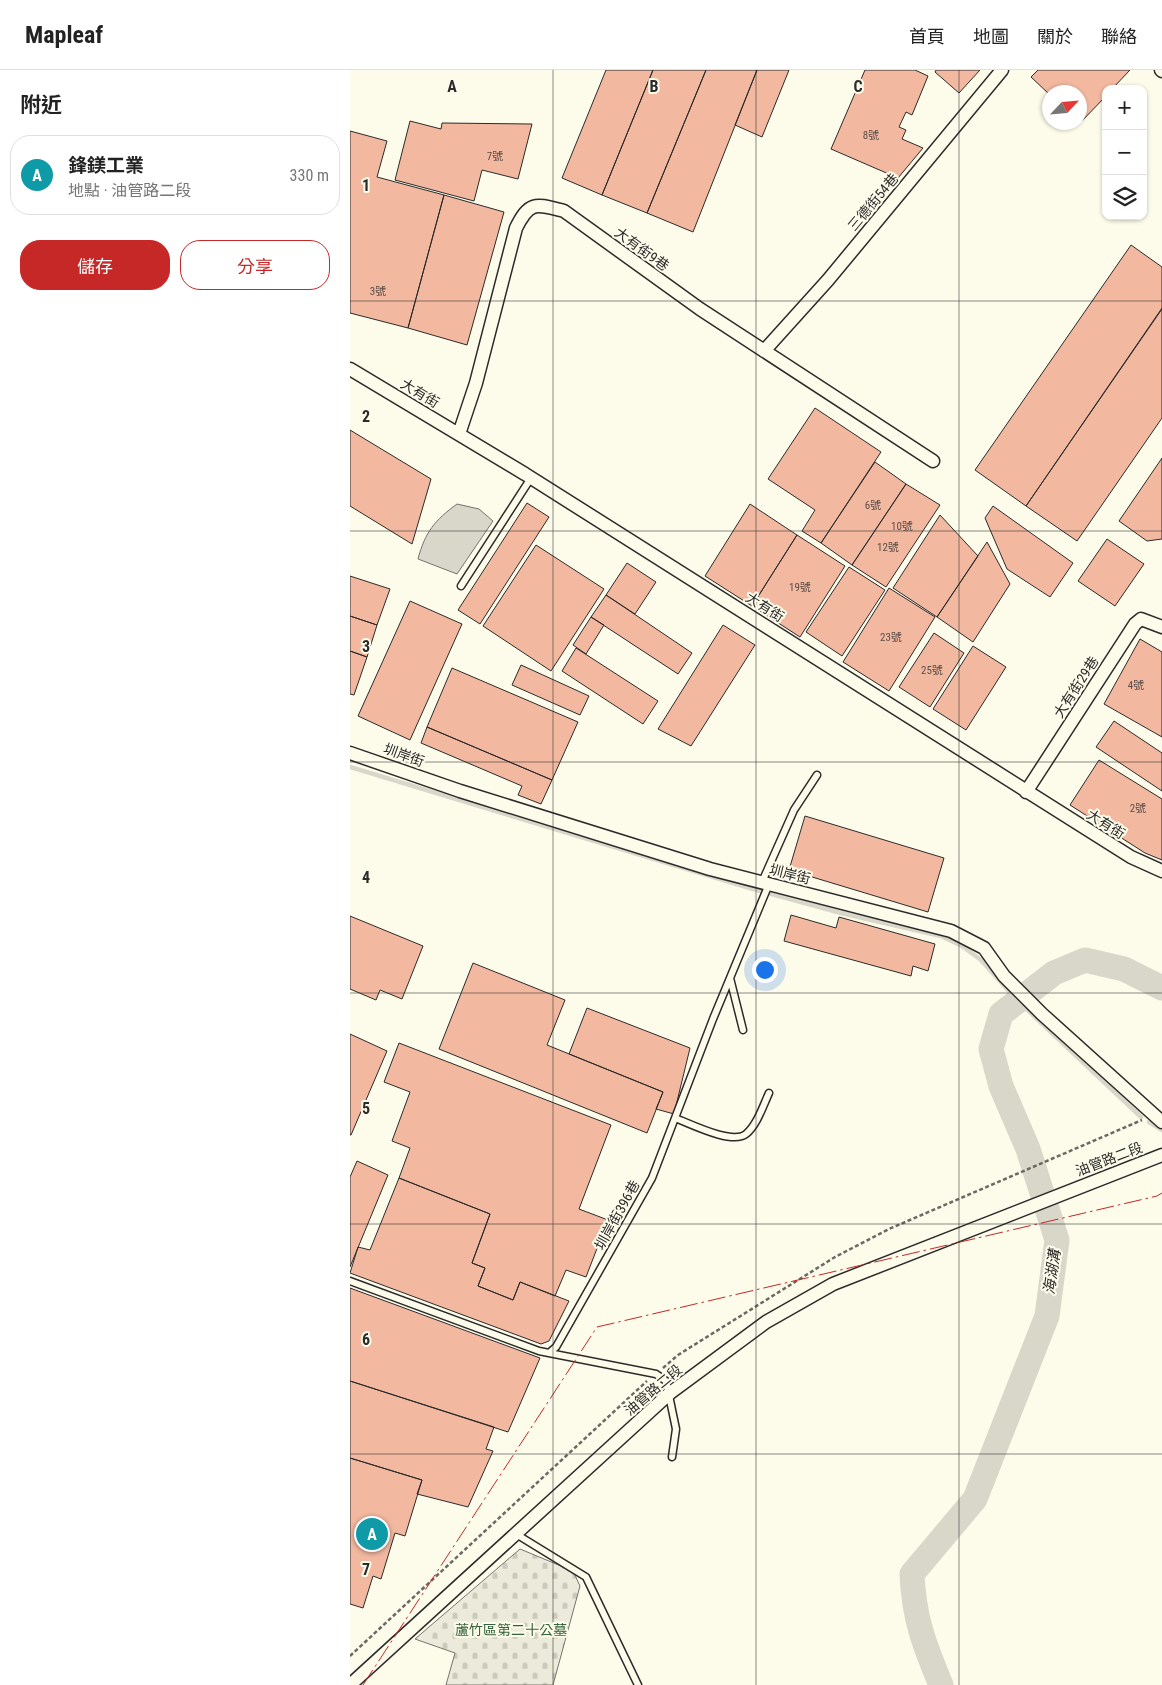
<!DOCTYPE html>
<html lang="zh-TW">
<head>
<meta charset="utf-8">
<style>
  body { margin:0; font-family:"Roboto Condensed","Noto Sans TC",sans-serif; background:#f6f6f6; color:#222 }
  .controls { position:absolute; right:15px; top:15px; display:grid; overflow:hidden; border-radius:10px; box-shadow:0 1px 4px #0004 }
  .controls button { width:45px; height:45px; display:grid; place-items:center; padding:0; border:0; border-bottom:1px solid #e0e0e0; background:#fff; color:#222; font:25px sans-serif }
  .compass { position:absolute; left:692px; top:15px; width:45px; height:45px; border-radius:50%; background:#fff; box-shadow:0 1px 4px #0004; rotate:64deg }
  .you { position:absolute; left:414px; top:899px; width:18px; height:18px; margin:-12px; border:4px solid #fff; border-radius:50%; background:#1a73e8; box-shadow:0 0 0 8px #1a73e833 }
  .badge { display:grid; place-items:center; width:32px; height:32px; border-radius:50%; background:#c62828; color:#fff; font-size:16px; font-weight:700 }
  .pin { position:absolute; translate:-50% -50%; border:2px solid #fff; box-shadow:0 1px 5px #0006 }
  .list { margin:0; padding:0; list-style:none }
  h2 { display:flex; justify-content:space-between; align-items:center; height:65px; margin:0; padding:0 20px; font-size:21px }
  h2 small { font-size:16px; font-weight:400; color:#767676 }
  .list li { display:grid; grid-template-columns:32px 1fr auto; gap:15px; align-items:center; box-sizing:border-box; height:80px; margin:0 10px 10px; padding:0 10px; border:1px solid #e0e0e0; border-radius:20px }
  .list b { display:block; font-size:19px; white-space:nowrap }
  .list p { margin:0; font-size:16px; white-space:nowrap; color:#767676 }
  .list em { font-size:16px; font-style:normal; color:#767676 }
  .actions { display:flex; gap:10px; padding:15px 20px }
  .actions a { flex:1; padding:11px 0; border:1px solid #c62828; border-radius:20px; text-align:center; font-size:18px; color:#c62828 }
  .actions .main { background:#c62828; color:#fff }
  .icon { flex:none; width:28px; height:28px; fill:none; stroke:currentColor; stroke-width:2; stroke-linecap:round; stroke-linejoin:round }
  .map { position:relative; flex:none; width:812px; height:1615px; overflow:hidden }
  header { display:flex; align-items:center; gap:30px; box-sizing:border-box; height:70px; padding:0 25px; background:#fff; border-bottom:1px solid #e0e0e0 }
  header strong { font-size:24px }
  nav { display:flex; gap:28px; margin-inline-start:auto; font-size:18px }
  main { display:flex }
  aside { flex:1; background:#fff }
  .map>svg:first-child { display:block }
  .cemetery { fill:url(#cemetery-stones); stroke:#74746e }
  .water { fill:#d8d7c9; stroke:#74746e }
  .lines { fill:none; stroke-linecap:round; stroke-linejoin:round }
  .stream { stroke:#d8d7c9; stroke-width:4.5 }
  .river { stroke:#d8d7c9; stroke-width:25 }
  .building { fill:#f2b8a0; stroke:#2b2b2b }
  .lane-casing { stroke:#2b2b2b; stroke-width:9 }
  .street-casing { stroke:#2b2b2b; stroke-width:15 }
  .path { stroke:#6a6964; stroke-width:2.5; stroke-dasharray:4 2.5; stroke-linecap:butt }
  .lane { stroke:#fdfbea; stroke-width:6 }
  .street { stroke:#fdfbea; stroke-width:12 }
  .power { stroke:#c62828; stroke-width:1; stroke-dasharray:18 4 2.5 4; stroke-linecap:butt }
  .grid { fill:none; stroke:#2b2b2b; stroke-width:1; stroke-opacity:0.55 }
  .labels { text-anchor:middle; stroke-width:4; stroke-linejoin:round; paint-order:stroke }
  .number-label { font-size:11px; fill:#5d4e48 }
  .street-label { font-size:14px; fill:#2b2b2b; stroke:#fdfbea }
  .park-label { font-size:14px; fill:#34623c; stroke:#fdfbea }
  .water-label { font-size:15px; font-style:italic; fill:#2b2b2b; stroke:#fdfbea }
  .grid-label { font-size:16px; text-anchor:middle; font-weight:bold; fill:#2b2b2b; stroke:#fdfbea; stroke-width:4; stroke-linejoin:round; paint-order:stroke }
</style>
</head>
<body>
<header>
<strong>Mapleaf</strong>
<nav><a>首頁</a><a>地圖</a><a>關於</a><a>聯絡</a></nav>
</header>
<main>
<aside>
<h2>附近<small></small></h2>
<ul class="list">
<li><span class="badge" style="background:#0f9aa8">A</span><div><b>鋒鎂工業</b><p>地點 · 油管路二段</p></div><em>330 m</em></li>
</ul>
<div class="actions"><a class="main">儲存</a><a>分享</a></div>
</aside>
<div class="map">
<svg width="812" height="1615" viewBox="0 0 812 1615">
  <defs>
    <pattern id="cemetery-stones" width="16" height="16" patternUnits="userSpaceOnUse" patternTransform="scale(1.25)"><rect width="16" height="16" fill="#ecebdb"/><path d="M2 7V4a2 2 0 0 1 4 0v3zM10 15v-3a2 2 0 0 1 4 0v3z" fill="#cbcabc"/></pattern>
  </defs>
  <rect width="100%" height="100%" fill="#fdfbea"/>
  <path class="cemetery" d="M170,1479L223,1501L230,1516L203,1615H96L105,1583L65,1569Z"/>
  <path class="water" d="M107,434L129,439L143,451L107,504L68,489C75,462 85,450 107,434Z"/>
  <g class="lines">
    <path class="stream" d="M0,697L403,819L491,843L591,866L612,876L631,890L668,931L791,1047
      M799,1052L812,1060"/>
    <path class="river" d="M591,1615C574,1574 564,1549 562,1504L625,1429L697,1246L707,1170L678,1079L651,1016L641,979L651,944L704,903L735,890L774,899L812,918"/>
  </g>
  <path class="building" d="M256,0H303L252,125L212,108Z
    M303,0H356L297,143L252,125Z
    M356,0H407L343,162L297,143Z
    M407,0H439L412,67L385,55Z
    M515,0H565L578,6L562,45L556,42L549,57L556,60L552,69L573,78L548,108L481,79Z
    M586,0H630L609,23L585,2Z
    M688,0H780L762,19H756V26L729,54L730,22H700V25L681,7Z
    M60,51L91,59L92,53L182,54L168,109L132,100L124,131L45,110Z
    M0,61L37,71L27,107L94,125L58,258L0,243Z
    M94,125L154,142L117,275L58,258Z
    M781,175L812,197V239L676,436L625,400Z
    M812,238V348L727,471L676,436Z
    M465,338L531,382L471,473L452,461L465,440L418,409Z
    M0,360L81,409L62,474L0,436Z
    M812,388V469L797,471L769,451Z
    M525,392L556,414L502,495L471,473Z
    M556,414L590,435L536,517L502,495Z
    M177,433L199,447L130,554L108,540Z
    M400,434L447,465L402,536L355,506Z
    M643,436L723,493L700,527L657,499L635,448Z
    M590,445L628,486L587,547L543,518Z
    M447,465L495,496L450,567L402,536Z
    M757,469L794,494L765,536L728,511Z
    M637,472L660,514L623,572L587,547Z
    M186,475L254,519L201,601L133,556Z
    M277,493L306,512L285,544L256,525Z
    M499,497L535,520L492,586L456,562Z
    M0,506L40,519L27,555L0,546Z
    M539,518L585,547L539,621L493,592Z
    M256,525L342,583L328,604L241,547Z
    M60,531L112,554L60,670L8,646Z
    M0,546L27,555L17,587L0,581Z
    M241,547L254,555L236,584L223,575Z
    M373,555L405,575L341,676L308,659Z
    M584,563L614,583L580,637L549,617Z
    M790,569L812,582V667L754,634Z
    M623,576L656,597L616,660L583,639Z
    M226,578L308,631L293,654L212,601Z
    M0,581L17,587L4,625L0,624Z
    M171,595L239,626L230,645L162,615Z
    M102,598L228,652L202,710L77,657Z
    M764,651L812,683V721L746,677Z
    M77,657L202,710L191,734L168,725L172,716L71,673Z
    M749,690L812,729V790L795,783L720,735Z
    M455,746L594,788L578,842L439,800Z
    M441,845L486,858L489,847L585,874L578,901L563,896L561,906L434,871Z
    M0,846L73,876L52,929L30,920L26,930L0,919Z
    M123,893L215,930L197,975L313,1022L297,1063L89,979Z
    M237,938L340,978L324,1044L306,1039L313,1022L219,984Z
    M0,964L37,981L1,1065H0Z
    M49,973L261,1055L229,1139L258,1150L236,1207L216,1200L205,1226L170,1212L163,1230L128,1216L135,1198L122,1193L140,1144L49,1108L60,1078L42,1071L60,1022L34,1012Z
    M7,1091L38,1105L0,1197V1107Z
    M49,1108L140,1144L122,1193L135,1198L128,1216L163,1230L170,1212L219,1231L199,1271L191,1274L0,1203L8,1177L20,1180Z
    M0,1218L190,1288L158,1362L0,1311Z
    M0,1311L144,1357L136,1379L143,1381L118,1437L67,1424L72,1410L0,1388Z
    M0,1388L72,1410L55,1466L45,1463L31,1509L23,1506L13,1538L0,1534Z"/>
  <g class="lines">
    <defs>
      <path id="lane" d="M111,516L181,408
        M412,812L444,740L467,705
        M380,908L393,960
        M325,1048C341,1054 382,1075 396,1064C407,1055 413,1036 419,1023
        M0,1211L189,1281L199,1283L206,1277L302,1108L363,949L419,814
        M199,1283L306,1304L316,1311L326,1359L322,1387
        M166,1464L236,1507L288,1615"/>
      <path id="street" d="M811,0L812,1
        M414,281L478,210L652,0
        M0,299L175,404L781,787L812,801
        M109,364L126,313L166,158C180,130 186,134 214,141L350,239L583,391
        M0,683L110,721L360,799L601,861L634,878L654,906L692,944L812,1052
        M676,722L785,554L791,549L812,557
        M0,1615L320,1323L416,1252L483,1214L812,1085"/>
    </defs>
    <use href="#lane" class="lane-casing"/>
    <use href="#street" class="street-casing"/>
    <path class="path" d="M313,1298L328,1285L485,1187L539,1159L792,1050
      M0,1586L297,1311"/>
    <use href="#lane" class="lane"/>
    <use href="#street" class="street"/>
    <path class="power" d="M13,1615L247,1257L807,1126L812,1123"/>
  </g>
  <path class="grid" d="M203,0V1615M406,0V1615M609,0V1615M0,231H812M0,461H812M0,692H812M0,923H812M0,1154H812M0,1384H812"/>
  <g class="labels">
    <g class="number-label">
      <text x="521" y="69">8號</text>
      <text x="145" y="90">7號</text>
      <text x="28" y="225">3號</text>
      <text x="523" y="439">6號</text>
      <text x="552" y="460">10號</text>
      <text x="538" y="481">12號</text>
      <text x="450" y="521">19號</text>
      <text x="541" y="571">23號</text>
      <text x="582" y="604">25號</text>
      <text x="786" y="619">4號</text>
      <text x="788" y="742">2號</text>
    </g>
    <g class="street-label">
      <text transform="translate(523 132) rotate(-50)" y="5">三德街54巷</text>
      <text transform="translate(292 179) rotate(36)" y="5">大有街9巷</text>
      <text transform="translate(70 323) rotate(31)" y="5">大有街</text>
      <text transform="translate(415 537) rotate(32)" y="5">大有街</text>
      <text transform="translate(726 617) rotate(-57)" y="5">大有街29巷</text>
      <text transform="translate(54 685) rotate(20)" y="5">圳岸街</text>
      <text transform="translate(756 754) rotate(32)" y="5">大有街</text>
      <text transform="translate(440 804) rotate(14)" y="5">圳岸街</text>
      <text transform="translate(759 1089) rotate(-21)" y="5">油管路二段</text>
      <text transform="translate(267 1145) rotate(-61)" y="5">圳岸街396巷</text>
      <text transform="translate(303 1320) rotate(-40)" y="5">油管路二段</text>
    </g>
    <g class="park-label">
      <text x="161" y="1565">蘆竹區第二十公墓</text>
    </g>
    <g class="water-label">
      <text transform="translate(702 1202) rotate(-82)" y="5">海湖溝</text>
    </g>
  </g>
  <g class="grid-label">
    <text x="102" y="22">A</text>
    <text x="304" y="22">B</text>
    <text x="508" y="22">C</text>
    <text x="16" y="121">1</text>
    <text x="16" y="352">2</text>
    <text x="16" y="582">3</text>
    <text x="16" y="813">4</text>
    <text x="16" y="1044">5</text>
    <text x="16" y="1275">6</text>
    <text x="16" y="1505">7</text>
  </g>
</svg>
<div class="controls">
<button>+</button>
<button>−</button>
<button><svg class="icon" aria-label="layers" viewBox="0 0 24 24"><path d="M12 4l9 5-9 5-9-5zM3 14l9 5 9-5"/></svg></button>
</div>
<svg class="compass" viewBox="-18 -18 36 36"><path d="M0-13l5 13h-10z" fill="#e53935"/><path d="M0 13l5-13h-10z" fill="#767676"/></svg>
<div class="you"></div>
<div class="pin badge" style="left:22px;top:1464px;background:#0f9aa8">A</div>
</div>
</main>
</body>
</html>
